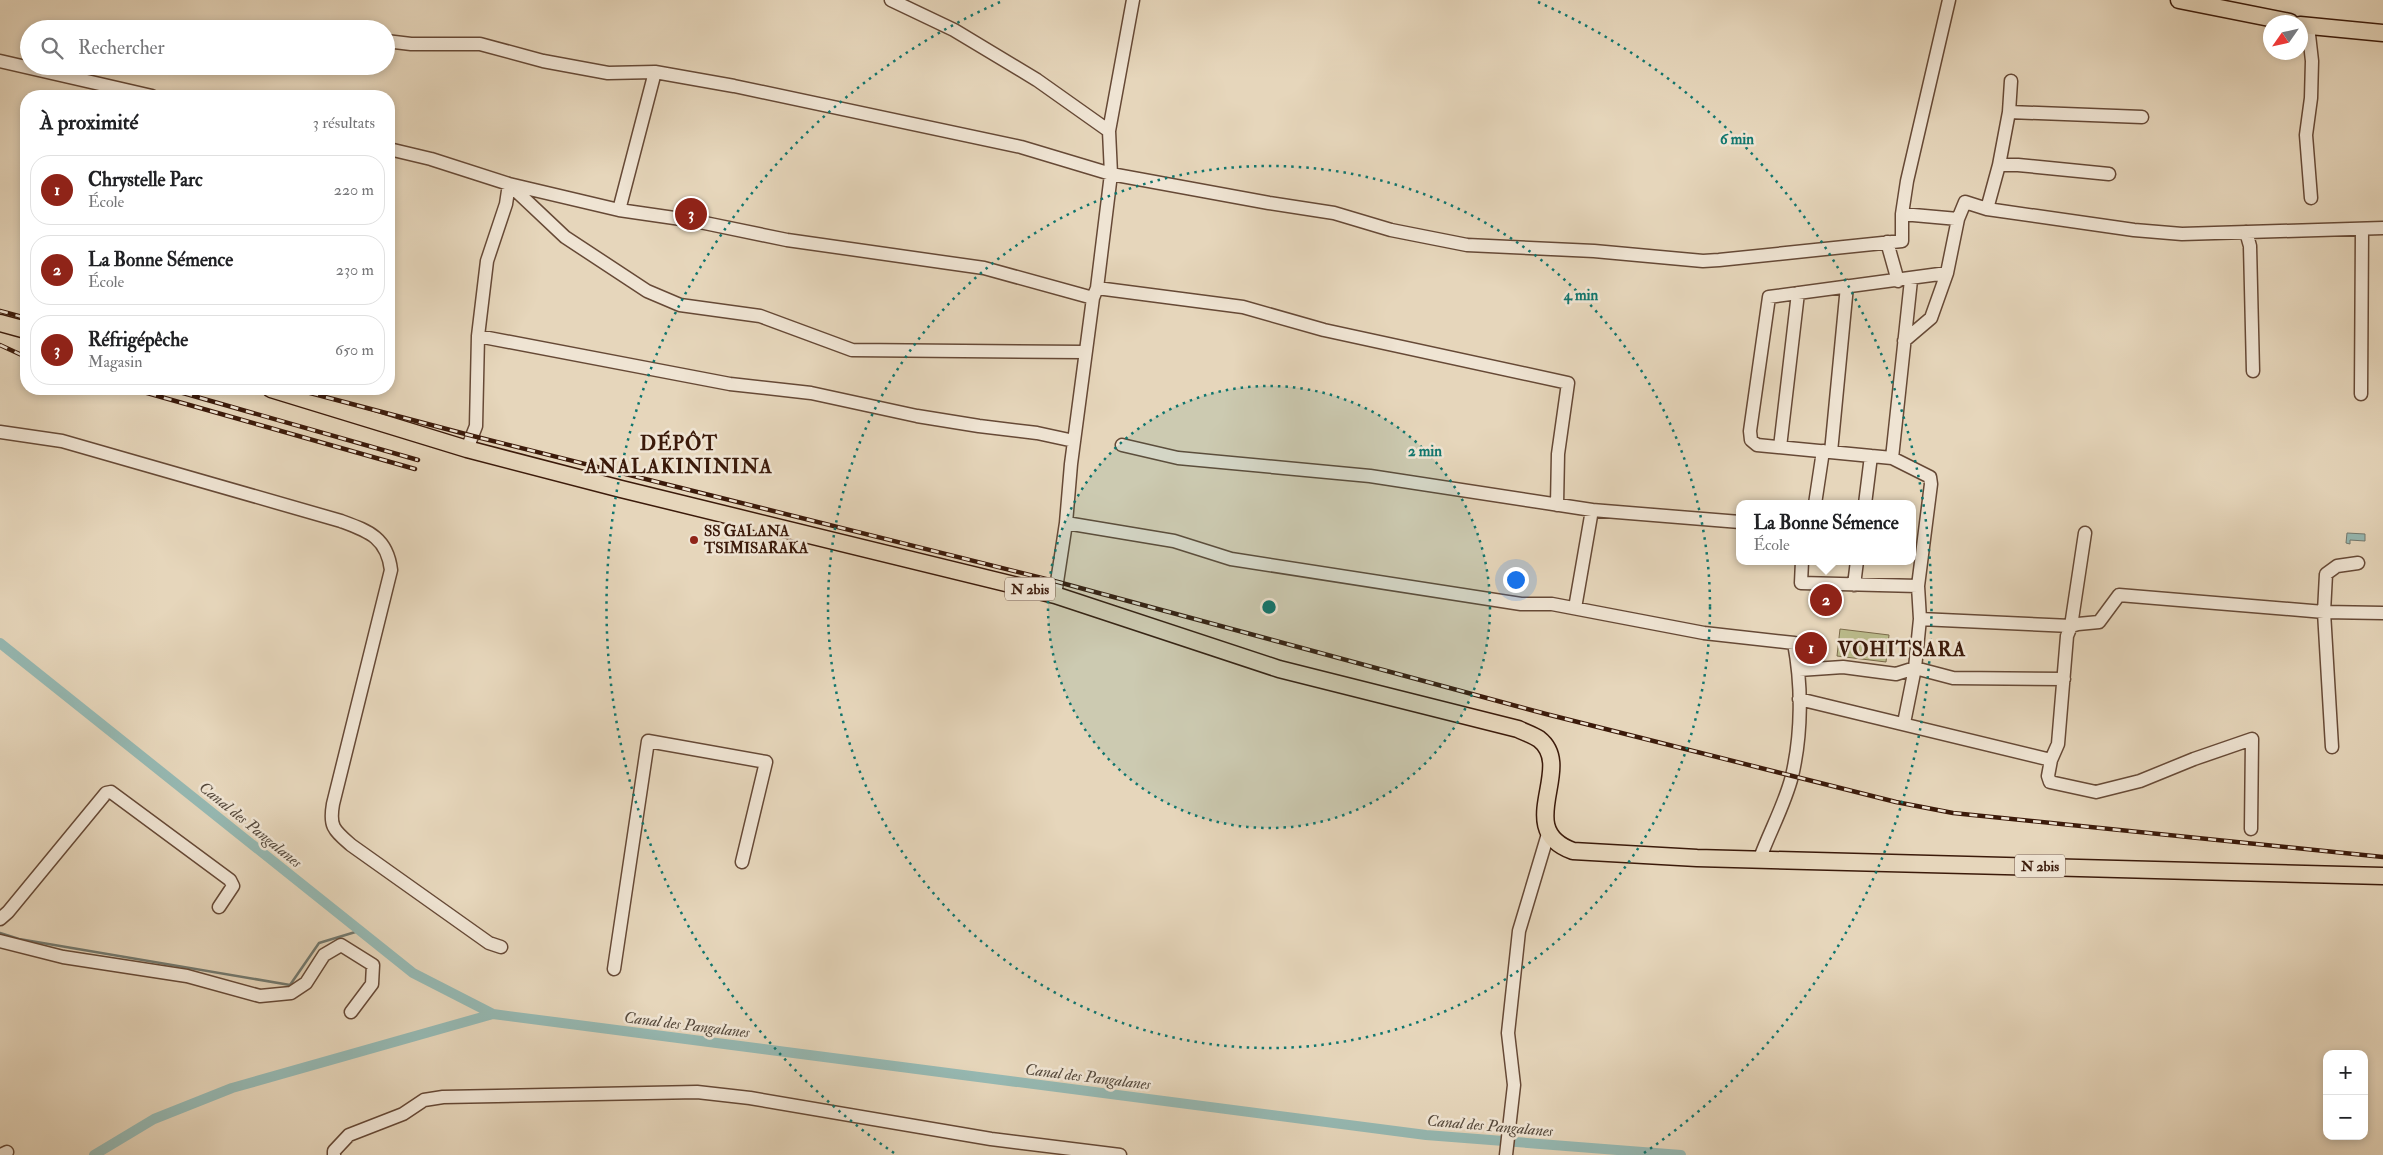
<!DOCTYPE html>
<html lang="fr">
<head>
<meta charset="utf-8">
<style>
  body { margin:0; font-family:"IM FELL Double Pica",serif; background:#f2f2f2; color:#202124 }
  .controls { position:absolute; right:15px; bottom:15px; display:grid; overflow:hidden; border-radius:10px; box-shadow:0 2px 8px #0003 }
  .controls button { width:45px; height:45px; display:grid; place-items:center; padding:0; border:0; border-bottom:1px solid #e0e0e0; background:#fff; color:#202124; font:25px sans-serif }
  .compass { position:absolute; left:2263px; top:15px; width:45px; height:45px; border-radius:50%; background:#fff; box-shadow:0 2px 8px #0003; rotate:236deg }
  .you { position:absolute; left:1515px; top:579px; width:18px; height:18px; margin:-12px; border:4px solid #fff; border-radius:50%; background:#1a73e8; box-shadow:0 0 0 8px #1a73e833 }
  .badge { display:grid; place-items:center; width:32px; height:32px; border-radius:50%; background:#8f2418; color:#fff; font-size:16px; font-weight:700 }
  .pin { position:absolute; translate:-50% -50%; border:2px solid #fff; box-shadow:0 1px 5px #0006 }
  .popup { position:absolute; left:1736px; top:500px; width:180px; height:65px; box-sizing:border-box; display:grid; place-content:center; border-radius:10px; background:#fff; filter:drop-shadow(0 1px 4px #0005); font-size:16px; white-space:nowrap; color:#757577 }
  .popup b { font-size:19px; color:#202124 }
  .popup::after { content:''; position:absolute; left:50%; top:100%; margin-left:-10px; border:10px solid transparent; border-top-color:#fff }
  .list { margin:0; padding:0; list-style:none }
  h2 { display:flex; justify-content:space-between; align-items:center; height:65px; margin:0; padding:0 20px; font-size:21px }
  h2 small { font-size:16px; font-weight:400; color:#757577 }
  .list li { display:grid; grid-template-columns:32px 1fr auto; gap:15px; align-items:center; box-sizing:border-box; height:70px; margin:0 10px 10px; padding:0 10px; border:1px solid #e0e0e0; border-radius:20px }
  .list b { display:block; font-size:19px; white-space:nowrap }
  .list p { margin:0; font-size:16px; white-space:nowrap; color:#757577 }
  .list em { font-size:16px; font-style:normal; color:#757577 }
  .icon { flex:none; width:28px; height:28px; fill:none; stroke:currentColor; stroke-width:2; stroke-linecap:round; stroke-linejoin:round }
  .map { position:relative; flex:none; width:2383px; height:1155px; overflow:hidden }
  .search { position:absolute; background:#fff; box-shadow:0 2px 8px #0003; left:20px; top:20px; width:375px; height:55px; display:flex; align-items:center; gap:12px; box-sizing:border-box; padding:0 18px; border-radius:28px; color:#757577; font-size:19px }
  .panel { position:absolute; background:#fff; box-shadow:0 2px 8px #0003; left:20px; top:90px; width:375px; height:305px; border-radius:20px }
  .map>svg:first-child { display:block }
  .green { fill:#bbbc8c; stroke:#7b6b4b }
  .water { fill:#96b9b3; stroke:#72796f }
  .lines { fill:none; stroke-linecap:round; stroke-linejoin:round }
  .stream { stroke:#72796f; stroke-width:2.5 }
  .canal { stroke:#96b9b3; stroke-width:10 }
  .minor-casing { stroke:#664936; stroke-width:15 }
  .major-casing { stroke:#3b1a0a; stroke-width:19 }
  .minor { stroke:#efe4d3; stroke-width:12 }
  .major { stroke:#e6d6bb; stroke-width:16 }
  .rail-casing { stroke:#3b1a0a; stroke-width:4.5 }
  .rail { stroke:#efe4d3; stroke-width:2.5; stroke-dasharray:8; stroke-linecap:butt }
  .ring { fill:none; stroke:#0f766e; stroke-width:2.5; stroke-dasharray:2.5 5 }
  .poi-dot { fill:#8f2418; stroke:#efe4d3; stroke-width:2 }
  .labels { text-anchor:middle; stroke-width:5; stroke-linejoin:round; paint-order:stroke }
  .shield { fill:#efe4d3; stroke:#715746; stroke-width:1 }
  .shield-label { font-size:14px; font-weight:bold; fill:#3b1a0a }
  .poi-label { font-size:15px; font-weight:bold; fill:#3b1a0a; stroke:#efe4d3; text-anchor:start }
  .water-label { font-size:16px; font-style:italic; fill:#564a3d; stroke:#efe4d3 }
  .district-label { font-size:20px; font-weight:bold; letter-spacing:1px; fill:#3b1a0a; stroke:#efe4d3 }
  .centre { fill:#0f766e; stroke:#efe4d3; stroke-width:2.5 }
  .ring-label { font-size:15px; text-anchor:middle; font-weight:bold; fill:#0f766e; stroke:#efe4d3; stroke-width:5; stroke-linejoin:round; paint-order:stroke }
</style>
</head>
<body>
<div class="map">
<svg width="2383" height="1155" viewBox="0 0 2383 1155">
  <rect width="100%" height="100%" fill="#e6d6bb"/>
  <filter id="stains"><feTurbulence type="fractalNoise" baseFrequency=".004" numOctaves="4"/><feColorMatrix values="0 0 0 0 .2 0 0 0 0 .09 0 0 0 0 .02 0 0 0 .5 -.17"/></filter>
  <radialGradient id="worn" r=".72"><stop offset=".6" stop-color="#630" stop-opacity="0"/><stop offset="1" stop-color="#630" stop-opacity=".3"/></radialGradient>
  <path class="green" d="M1840,629L1889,635L1886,662L1837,656Z"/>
  <path class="water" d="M2347,533L2365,534V541L2350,540V544L2346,543Z"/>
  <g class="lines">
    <path class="stream" d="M0,933L19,939L290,985L319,943L362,930"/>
    <path class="canal" d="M0,643L413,973L493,1014L1426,1135L1681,1155
      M94,1155L154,1119L232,1088L493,1014"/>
    <defs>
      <path id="minor" d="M891,0L954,30L1037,80L1109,131L1111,174L1269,203L1334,213L1391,230L1467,245L1594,251L1703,261L1719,260L1902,241V214L1958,219L1965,202L1987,209L2134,230L2182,234L2383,228
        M2308,26L2312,61L2311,98L2306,135L2311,198
        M386,41L411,44H480L543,61L608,73L655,72L734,86L1021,147L1111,174L1097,288L1093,298
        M0,61L152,96
        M2009,112L2142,117
        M1109,131L1133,0
        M389,149L431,159L509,184L619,210L695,221L787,240L984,268L1093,298L1071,464L1066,523L1055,595
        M1999,165H2018L2109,174
        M511,186L565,237L647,291L680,305L760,316L852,350L1084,352
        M1987,209L1999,165L2009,112L2011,81
        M619,210L655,72
        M1902,214L1907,181L1949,0
        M2246,232L2250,246L2253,371
        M1887,242L1898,281
        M1097,288L1243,307L1324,330L1568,383L1558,454L1557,505
        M478,336L730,384L811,393L917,416L979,426L1037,433L1074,441
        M1904,341L1931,318L1947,273L1958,219
        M2361,394L2362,229
        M0,432L62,441L341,521C368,531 387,537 391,570L333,804C329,827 334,830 351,845L489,943L501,947
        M1122,445L1178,458L1370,476L1592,510L1740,522
        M1780,447L1798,293
        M467,449L476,426L478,336L487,261L506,204L509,184
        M1831,452L1847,286
        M1892,458L1911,280
        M1815,504L1823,451
        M1865,504L1871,456
        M1066,523L1174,541L1231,559L1521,604H1552L1704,633L1794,643C1802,685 1802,733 1792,776C1785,804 1770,831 1760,858
        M1802,561L1801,583L1918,586
        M1854,585L1857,561
        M1575,608L1592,510
        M1920,619L2071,626L2078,624L2099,622L2119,595L2324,612L2383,613
        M1799,670L1843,667L1896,674L1915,668L1920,619L1918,586L1931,484L1930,477L1892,458L1757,445L1751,440L1750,431L1769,297L1947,273
        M1799,699L2051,760L2058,744L2067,636L2071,626L2085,533
        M1904,723L1915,668L1953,678L2064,679
        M2332,747L2324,612L2326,574L2337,566L2358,563
        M2051,760L2048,776L2050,782L2096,792L2140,781L2194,759L2252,739L2251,829
        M0,919L8,912L106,793L111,792L230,880L233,886L219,907
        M0,941L63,957L187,976L260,996L291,993L306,983L324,955L341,945L373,965L372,984L351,1012
        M614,969L648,741L766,762L742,862
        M1,1155L7,1152
        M334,1155V1151L349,1135L403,1114L424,1100L443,1097L697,1092L750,1098L991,1139L1120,1155
        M1506,1155L1514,1085L1508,1033L1519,931L1548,834"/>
      <path id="major" d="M2179,0L2290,22
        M2300,25L2383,33
        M0,323L26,330
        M271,389L467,449L621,489L1055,595L1279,669L1518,729C1524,732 1533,735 1539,739C1576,768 1512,829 1573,851L1697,858L2383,876"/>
    </defs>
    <use href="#minor" class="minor-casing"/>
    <use href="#major" class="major-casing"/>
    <use href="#minor" class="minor"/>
    <use href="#major" class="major"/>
    <defs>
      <path id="rail" d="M0,311L26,318
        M0,345L26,357
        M133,389L415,469
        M169,389L418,460
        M295,389L473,436L1058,582L1546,714L1896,802L1953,813L2383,857"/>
    </defs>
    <use href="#rail" class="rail-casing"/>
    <use href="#rail" class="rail"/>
  </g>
  <circle cx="1269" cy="607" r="221" fill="#0f766e" fill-opacity=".12"/>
  <g class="ring">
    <circle cx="1269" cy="607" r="221"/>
    <circle cx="1269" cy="607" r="441"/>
    <path d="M894 1153A662 662 0 0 1 1000 2M1538 2A662 662 0 0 1 1644 1153"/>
  </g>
  <circle class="poi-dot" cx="694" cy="540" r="5"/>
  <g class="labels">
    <g class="shield">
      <rect x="1005" y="577.5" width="50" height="23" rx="4"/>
      <rect x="2015" y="854.5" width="50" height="23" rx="4"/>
    </g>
    <g class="shield-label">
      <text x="1030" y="594">N 2bis</text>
      <text x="2040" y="871">N 2bis</text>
    </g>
    <g class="poi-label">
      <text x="704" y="536">SS GALANA<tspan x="704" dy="17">TSIMISARAKA</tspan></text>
    </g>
    <g class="water-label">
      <text transform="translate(251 824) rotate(39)" y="6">Canal des Pangalanes</text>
      <text transform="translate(687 1024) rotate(7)" y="6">Canal des Pangalanes</text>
      <text transform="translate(1088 1076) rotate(7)" y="6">Canal des Pangalanes</text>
      <text transform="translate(1490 1125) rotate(5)" y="6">Canal des Pangalanes</text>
    </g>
    <g class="district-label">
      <text x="679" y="450">DÉPÔT<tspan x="679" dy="23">ANALAKINININA</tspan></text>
      <text x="1902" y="656">VOHITSARA</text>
    </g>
  </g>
  <circle cx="1269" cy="607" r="8" class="centre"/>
  <g class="ring-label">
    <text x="1737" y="144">6 min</text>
    <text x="1581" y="300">4 min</text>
    <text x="1425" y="456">2 min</text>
  </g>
  <rect width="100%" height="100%" filter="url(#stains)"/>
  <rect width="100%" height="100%" fill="url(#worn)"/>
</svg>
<div class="controls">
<button>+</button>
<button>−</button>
</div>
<svg class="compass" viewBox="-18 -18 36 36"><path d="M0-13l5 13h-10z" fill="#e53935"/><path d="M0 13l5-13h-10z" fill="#757577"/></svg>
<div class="you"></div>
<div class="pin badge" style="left:1811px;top:648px">1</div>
<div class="pin badge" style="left:1826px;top:600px">2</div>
<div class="popup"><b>La Bonne Sémence</b>École</div>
<div class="pin badge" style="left:691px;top:214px">3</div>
<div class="search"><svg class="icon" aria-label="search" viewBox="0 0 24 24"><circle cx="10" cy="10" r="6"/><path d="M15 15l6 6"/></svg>Rechercher</div>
<section class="panel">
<h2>À proximité<small>3 résultats</small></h2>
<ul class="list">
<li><span class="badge">1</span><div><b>Chrystelle Parc</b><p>École</p></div><em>220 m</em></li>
<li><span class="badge">2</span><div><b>La Bonne Sémence</b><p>École</p></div><em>230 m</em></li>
<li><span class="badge">3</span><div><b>Réfrigépêche</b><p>Magasin</p></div><em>650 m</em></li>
</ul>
</section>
</div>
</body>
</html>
